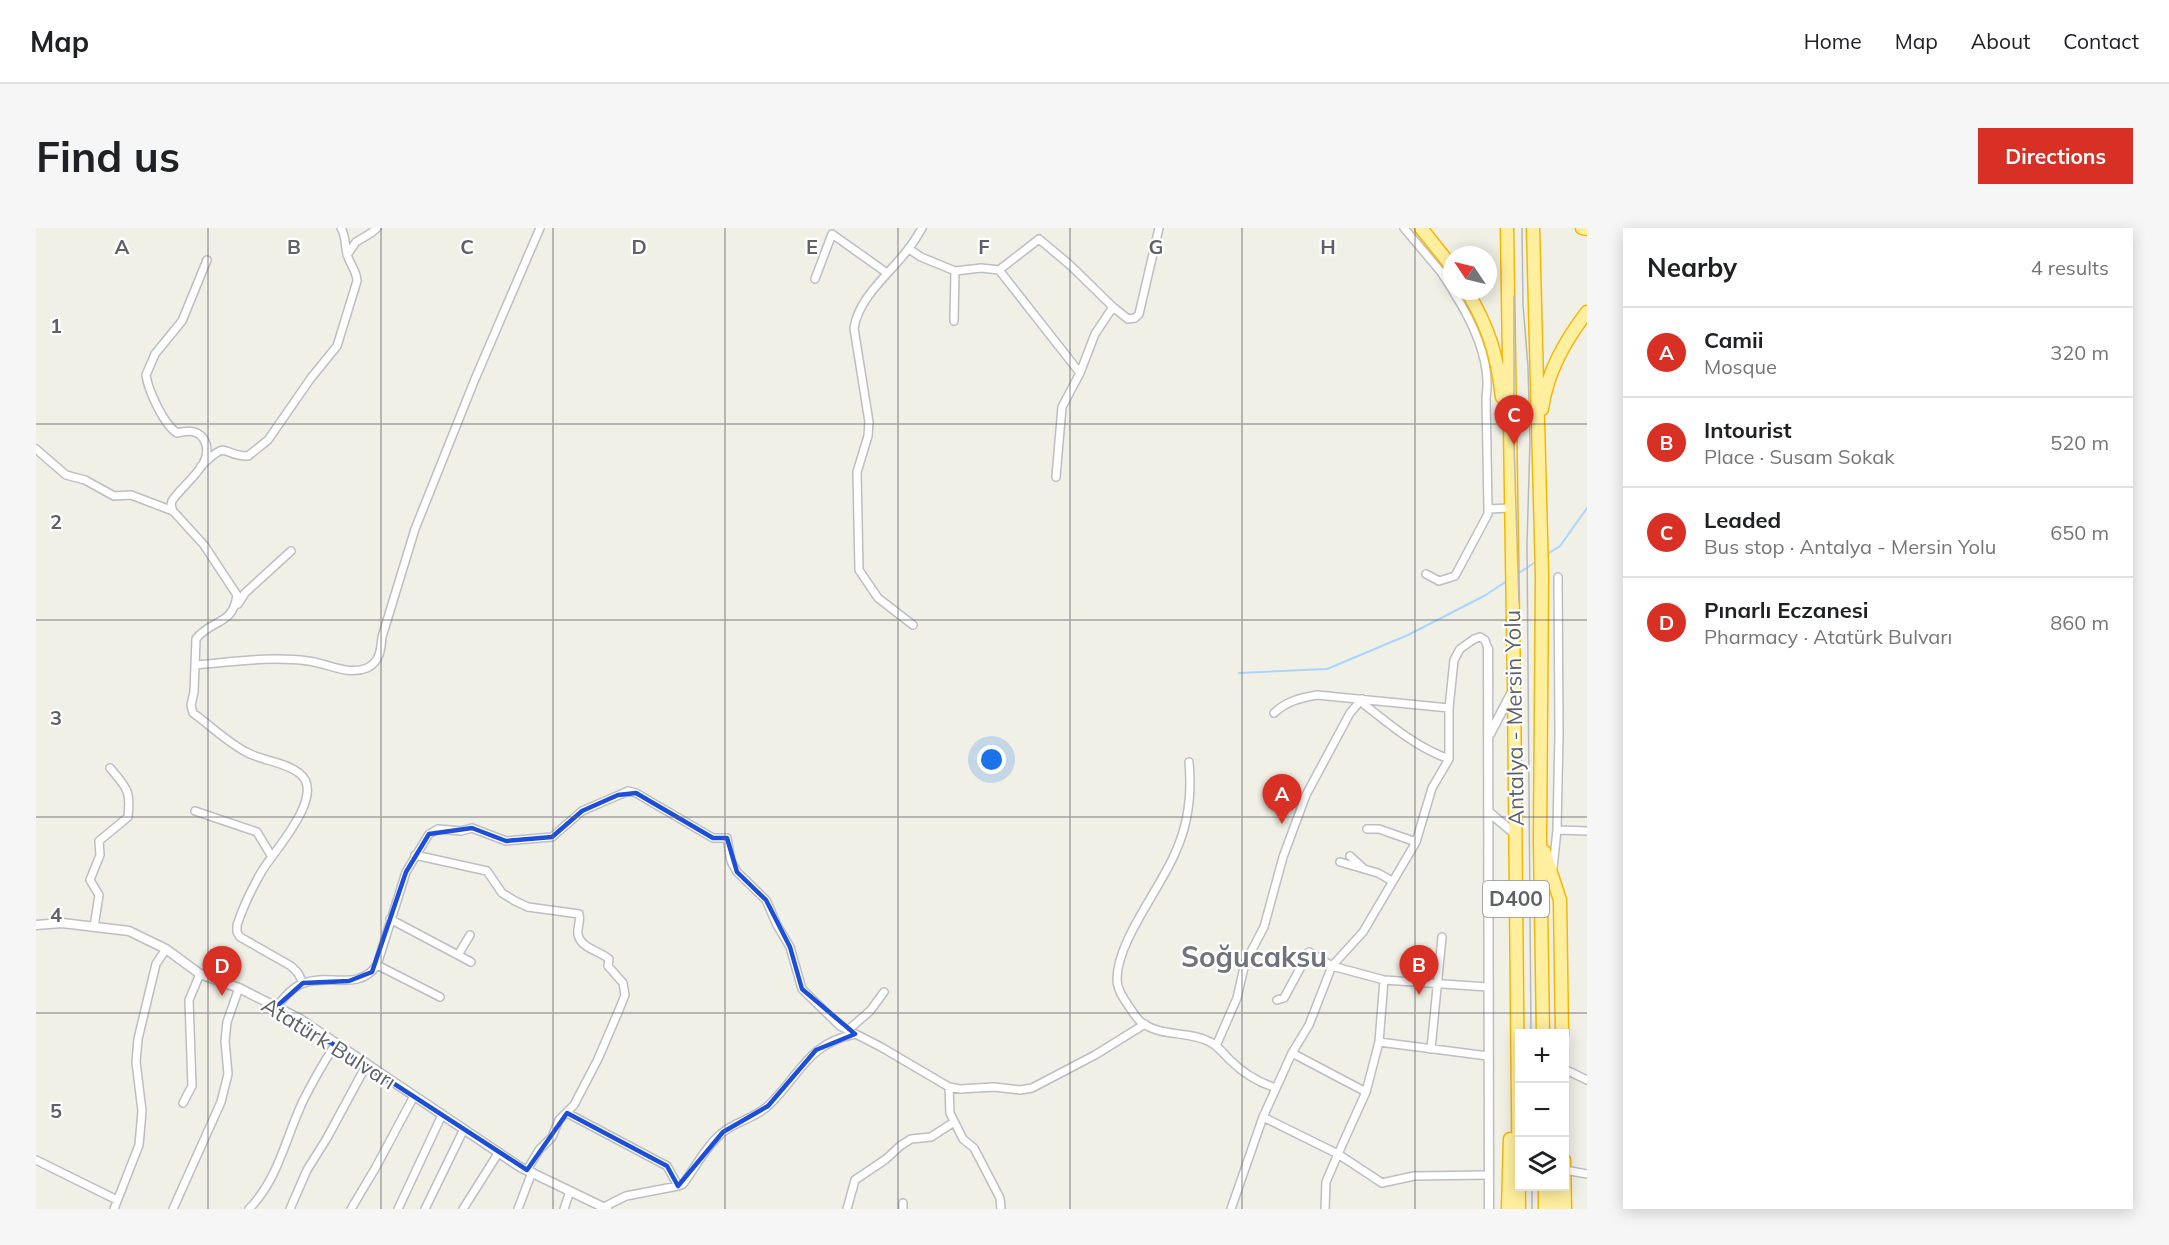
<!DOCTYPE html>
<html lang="en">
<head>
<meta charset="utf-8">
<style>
  body { margin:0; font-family:Mulish,sans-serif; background:#f6f6f6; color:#202124 }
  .controls { position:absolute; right:18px; bottom:18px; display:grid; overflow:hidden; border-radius:0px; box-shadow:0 3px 15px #0003 }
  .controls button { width:54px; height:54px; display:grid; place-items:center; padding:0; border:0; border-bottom:2px solid #e0e0e0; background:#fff; color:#202124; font:30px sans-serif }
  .compass { position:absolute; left:1407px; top:18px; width:54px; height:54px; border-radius:50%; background:#fff; box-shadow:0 3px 15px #0003; rotate:305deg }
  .you { position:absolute; left:956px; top:532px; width:21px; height:21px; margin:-15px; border:4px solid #fff; border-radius:50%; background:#1a73e8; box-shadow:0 0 0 9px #1a73e833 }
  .badge { display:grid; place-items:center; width:39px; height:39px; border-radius:50%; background:#d93025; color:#fff; font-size:20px; font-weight:700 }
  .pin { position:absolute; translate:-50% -50px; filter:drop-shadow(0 2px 3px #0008) }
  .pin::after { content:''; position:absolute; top:32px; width:21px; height:18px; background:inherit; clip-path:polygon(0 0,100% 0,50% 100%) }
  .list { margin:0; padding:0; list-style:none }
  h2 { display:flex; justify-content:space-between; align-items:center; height:78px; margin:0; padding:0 24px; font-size:26px }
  h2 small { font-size:20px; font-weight:400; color:#757577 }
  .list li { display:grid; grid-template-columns:39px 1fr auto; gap:18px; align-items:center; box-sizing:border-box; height:90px; padding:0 24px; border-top:2px solid #e0e0e0 }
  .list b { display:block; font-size:22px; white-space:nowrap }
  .list p { margin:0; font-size:20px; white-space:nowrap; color:#757577 }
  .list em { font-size:20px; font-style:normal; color:#757577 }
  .icon { flex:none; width:33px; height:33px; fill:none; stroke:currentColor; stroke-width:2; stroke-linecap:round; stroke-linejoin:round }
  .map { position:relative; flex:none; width:1551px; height:981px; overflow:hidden; border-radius:0px }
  header { display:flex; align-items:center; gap:36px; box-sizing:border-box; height:84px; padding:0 30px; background:#fff; border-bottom:2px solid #e0e0e0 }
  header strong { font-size:28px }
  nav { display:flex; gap:33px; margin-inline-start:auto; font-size:21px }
  .intro { display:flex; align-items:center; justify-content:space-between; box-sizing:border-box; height:144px; padding:0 36px }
  h1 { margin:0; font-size:42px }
  .button { padding:15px 27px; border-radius:0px; background:#d93025; color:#fff; font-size:21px; font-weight:700 }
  main { display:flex; gap:36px; padding:0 36px }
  aside { flex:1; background:#fff; border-radius:0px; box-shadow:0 3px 15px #0003 }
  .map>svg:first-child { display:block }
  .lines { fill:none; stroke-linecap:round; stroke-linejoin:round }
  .stream { stroke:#a9d5ff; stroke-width:2 }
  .minor-casing { stroke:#bbbec3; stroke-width:10 }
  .tertiary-casing { stroke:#bbbec3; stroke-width:11 }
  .trunk-casing { stroke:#f8b600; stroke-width:15 }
  .minor { stroke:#fff; stroke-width:7 }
  .tertiary { stroke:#fff; stroke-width:8 }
  .trunk { stroke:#ffef9f; stroke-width:12 }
  .tram { stroke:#b7b8b9; stroke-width:1.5 }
  .marked { fill:none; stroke:#1d4ed8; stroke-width:4.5; stroke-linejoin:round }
  .grid { fill:none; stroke:#5e6268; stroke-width:1.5; stroke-opacity:0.55 }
  .labels { text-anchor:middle; stroke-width:4.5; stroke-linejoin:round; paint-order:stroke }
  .shield { fill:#fff; stroke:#8e9195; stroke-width:1.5 }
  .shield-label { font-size:21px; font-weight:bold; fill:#5e6268 }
  .street-label { font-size:22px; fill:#5e6268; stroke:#fff }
  .district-label { font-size:28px; font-weight:bold; fill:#6f747a; stroke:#fff }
  .grid-label { font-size:20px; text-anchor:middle; font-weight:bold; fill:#5e6268; stroke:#fff; stroke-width:4.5; stroke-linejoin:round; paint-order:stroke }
</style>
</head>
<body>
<header>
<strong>Map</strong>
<nav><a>Home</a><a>Map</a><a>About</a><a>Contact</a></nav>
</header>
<div class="intro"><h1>Find us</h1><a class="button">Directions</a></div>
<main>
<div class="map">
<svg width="1551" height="981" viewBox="0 0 1551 981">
  <rect width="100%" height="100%" fill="#f1f0e6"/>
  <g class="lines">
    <path class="stream" d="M1510,327L1524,318L1551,280
      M1480,347L1501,333
      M1203,445L1291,441L1372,407L1448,368L1471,353"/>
    <defs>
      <path id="minor" d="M1368,0L1405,44L1416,61
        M873,21L885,29L919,43L945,40L963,42L1044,145
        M311,27L320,14L335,5L341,0
        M963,42L1003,11L1034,37L1077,79L1059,106L1044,145L1026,179L1020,249
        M779,51L796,6L851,45
        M1077,79L1092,91L1099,90L1103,86L1123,0
        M918,93L919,43
        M0,221L30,247L49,252L78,268L95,267L137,283L168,317L201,367C197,398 175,391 160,411L158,464L155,477L157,485C175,498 192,515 212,525C228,533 249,534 263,545C292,566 237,624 226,643C216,660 207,679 201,697V704L204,709L255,738L262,745L267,755
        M165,238C194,210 184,228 212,228L232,212L275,150L301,118L321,53C321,44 315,38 312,29C308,19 311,10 305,0
        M1452,281L1474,280
        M137,283L135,277L136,273C146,256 183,234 167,210C160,201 150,203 141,205C128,197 112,162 110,147L119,126L146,93L171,32
        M1390,346L1403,353L1419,348L1452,286V281L1450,169C1456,133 1436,93 1417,63
        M202,376L209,365L255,323
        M877,397L842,370L823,342L821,244L832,208L833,194L818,100C823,68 855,45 873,20C878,14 882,7 886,0
        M159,437C196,434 235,428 272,433C291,435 312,448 331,440C344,434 345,421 346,409L379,301L439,151L504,0
        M1324,473C1352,495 1379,519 1413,531
        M1238,485C1251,473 1264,470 1281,467L1413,480
        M1153,534C1156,566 1153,594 1140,623C1125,660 1081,713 1081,751C1081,762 1088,771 1094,780C1097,784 1100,790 1105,794C1126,810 1152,802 1174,814C1182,818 1188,826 1194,832C1208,846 1221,854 1240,860
        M159,583L221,604L236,629
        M1331,601H1343L1380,614
        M1521,602L1551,603
        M379,627L451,643L466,665L479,673L492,679L543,686C545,693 541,699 542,706C544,720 564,723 573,731L572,738L587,755L589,767L583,782L562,831L538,877L523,892L516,909L503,922L491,942
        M1314,628L1326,639
        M1304,634L1342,645L1356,653
        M1517,640L1521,602L1523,505L1522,349
        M354,691L435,734
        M58,699L63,667L54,652L64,627L63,613L92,589C95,563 91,560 74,540
        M422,727L434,707
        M341,737L404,769
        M1348,752L1343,814L1330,864L1302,926L1346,955L1378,948L1453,947
        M1241,772L1248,770L1273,724L1296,738L1348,752L1452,759
        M240,779C248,770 256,759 268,755C293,745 322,764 341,737L370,644L393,606L402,601L425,603L436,600L470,613L516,609L546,583L592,563L600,565L677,610H691L695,633L701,644L730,672L741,697L754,719L766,761L804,798L845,819L913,859L924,861L958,859L984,862L996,860L1059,827L1109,796
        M812,802L834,783L848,764
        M1343,814L1452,828
        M1180,818L1201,770L1209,735L1228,699L1247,629L1270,567L1314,485L1326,471
        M1395,821L1406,709
        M1256,825L1330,864
        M1528,841L1551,852
        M913,859L914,885L927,911L938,920L964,970L965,981
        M147,875L156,858L153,772L164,746
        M531,885L631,938L642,958
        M0,932L81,972
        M1529,942L1551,946
        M568,979L590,968L642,958L647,956C659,940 670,918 686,905C700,893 720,890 733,877C765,846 771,816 819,806
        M78,981L103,917L106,883L100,834L102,811L120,736L130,721
        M137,981L185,874L192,846L189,813L191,794L203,760
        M213,981C243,950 249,911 267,873C277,853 288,834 300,815
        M254,981L271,942L291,910L331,836
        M315,981L340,939L378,868
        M362,981L406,887
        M389,981L428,901
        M427,981L463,924
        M482,981L496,944
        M528,981L534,963
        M811,981L819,952L850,931L864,918L875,911L895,909L918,894
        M867,981V975
        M1195,981L1227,889
        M1289,981L1290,954L1302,926L1227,889L1256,825L1273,797L1296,738L1327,704L1380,614L1396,560L1413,531V480L1418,432L1424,421L1438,411L1444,409L1449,412L1452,421"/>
      <path id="tertiary" d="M1452,421L1453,981
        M1454,506L1477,462
        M1454,585L1479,606
        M0,697L26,695L93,703L130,721L164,746L203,760L264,791L484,939L571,981"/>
      <path id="trunk" d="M1385,0L1416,39
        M1471,0L1478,459L1483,981
        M1497,0L1506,348L1504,613L1507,806
        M1546,0L1551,1
        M1431,63C1453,100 1461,127 1466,169
        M1506,181C1511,144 1529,113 1551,84
        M1508,623L1524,672L1526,806
        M1528,932L1529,981
        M1509,958V981
        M1519,958L1520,981
        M1472,981L1474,911"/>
    </defs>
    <use href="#minor" class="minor-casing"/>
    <use href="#tertiary" class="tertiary-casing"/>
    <use href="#trunk" class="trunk-casing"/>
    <use href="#minor" class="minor"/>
    <use href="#tertiary" class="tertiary"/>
    <use href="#trunk" class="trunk"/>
    <path class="tram" d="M1486,0L1487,77L1492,139L1494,213L1491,316L1495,806
      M1478,68V217L1483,374
      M1496,958V981"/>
  </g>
  <path class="marked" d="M600,565L677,610H691L701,644L730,672L754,719L766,761L819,806L780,822L732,878L687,904L642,958L631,938L531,885L491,942L240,779L267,755L313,753L336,744L370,644L393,606L436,600L470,613L516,609L546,583L582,567Z"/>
  <path class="grid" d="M172,0V981M345,0V981M517,0V981M689,0V981M862,0V981M1034,0V981M1206,0V981M1379,0V981M0,196H1551M0,392H1551M0,589H1551M0,785H1551"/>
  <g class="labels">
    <rect class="shield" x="1447" y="653" width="66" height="36" rx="4.5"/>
    <g class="shield-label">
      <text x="1480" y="678">D400</text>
    </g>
    <g class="street-label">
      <text transform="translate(1478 490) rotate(-91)" y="8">Antalya - Mersin Yolu</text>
      <text transform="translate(293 815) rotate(32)" y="8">Atatürk Bulvarı</text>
    </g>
    <g class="district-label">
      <text x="1218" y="739">Soğucaksu</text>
    </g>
  </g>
  <g class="grid-label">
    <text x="86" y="26">A</text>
    <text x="258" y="26">B</text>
    <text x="431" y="26">C</text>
    <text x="603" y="26">D</text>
    <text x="776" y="26">E</text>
    <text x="948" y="26">F</text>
    <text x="1120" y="26">G</text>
    <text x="1292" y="26">H</text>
    <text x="20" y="105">1</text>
    <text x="20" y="301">2</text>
    <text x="20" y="497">3</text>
    <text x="20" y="694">4</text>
    <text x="20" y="890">5</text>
  </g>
</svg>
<div class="controls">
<button>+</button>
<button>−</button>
<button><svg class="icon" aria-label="layers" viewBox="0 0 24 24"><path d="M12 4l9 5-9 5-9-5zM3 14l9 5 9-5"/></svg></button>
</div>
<svg class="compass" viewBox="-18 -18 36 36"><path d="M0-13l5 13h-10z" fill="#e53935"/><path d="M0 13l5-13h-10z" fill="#757577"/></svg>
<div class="you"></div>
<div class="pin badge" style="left:1246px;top:596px">A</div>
<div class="pin badge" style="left:1383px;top:767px">B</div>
<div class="pin badge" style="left:1478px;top:217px">C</div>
<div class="pin badge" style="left:186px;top:768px">D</div>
</div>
<aside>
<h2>Nearby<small>4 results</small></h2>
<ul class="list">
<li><span class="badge">A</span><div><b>Camii</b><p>Mosque</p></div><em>320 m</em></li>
<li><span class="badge">B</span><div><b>Intourist</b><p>Place · Susam Sokak</p></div><em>520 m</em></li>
<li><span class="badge">C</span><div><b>Leaded</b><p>Bus stop · Antalya - Mersin Yolu</p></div><em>650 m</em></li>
<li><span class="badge">D</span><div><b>Pınarlı Eczanesi</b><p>Pharmacy · Atatürk Bulvarı</p></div><em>860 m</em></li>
</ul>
</aside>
</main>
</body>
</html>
